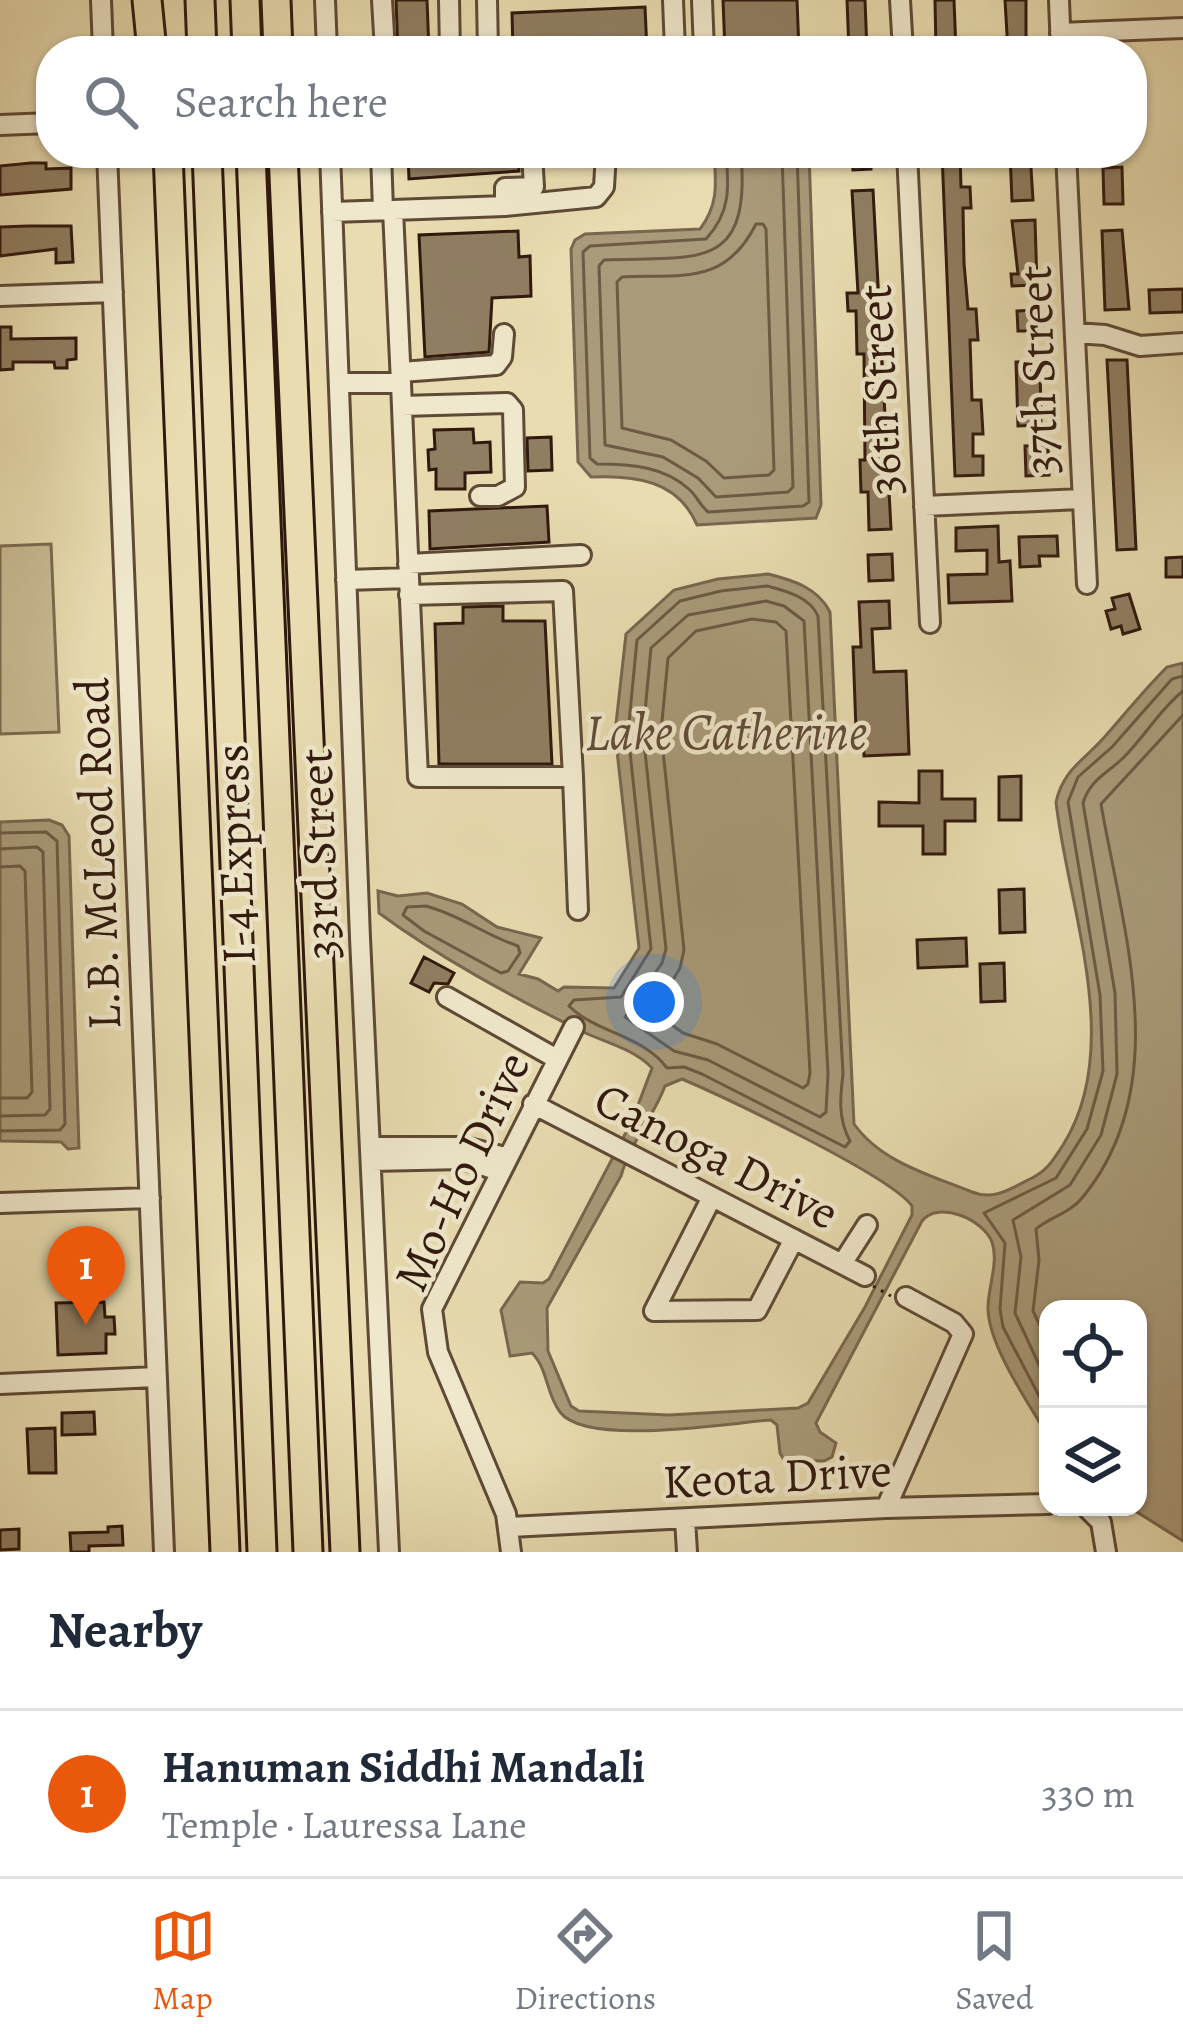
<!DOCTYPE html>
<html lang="en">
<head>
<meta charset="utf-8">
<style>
  body { margin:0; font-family:Alegreya,serif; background:#f2f2f3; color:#1f2937 }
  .controls { position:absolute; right:36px; bottom:36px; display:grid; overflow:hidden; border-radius:24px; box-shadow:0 3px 9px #0004 }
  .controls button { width:108px; height:108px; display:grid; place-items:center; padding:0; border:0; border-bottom:3px solid #e0e1e3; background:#fff; color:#1f2937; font:60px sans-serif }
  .you { position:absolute; left:654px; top:1002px; width:42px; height:42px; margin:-30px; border:9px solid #fff; border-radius:50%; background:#1a73e8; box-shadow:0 0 0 18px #1a73e833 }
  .badge { display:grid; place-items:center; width:78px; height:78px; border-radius:50%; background:#ea580c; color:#fff; font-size:39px; font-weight:700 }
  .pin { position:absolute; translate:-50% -99px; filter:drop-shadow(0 3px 6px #0008) }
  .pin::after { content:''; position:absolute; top:63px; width:42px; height:36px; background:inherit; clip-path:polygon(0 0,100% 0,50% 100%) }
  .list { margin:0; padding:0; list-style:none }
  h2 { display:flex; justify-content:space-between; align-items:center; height:156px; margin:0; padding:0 48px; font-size:51px }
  h2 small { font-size:39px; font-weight:400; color:#747a83 }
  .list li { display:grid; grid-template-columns:78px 1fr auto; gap:36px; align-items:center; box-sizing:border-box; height:168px; padding:0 48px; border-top:3px solid #e0e1e3 }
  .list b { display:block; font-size:45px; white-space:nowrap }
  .list p { margin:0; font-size:39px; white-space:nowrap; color:#747a83 }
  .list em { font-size:39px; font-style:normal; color:#747a83 }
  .icon { flex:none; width:66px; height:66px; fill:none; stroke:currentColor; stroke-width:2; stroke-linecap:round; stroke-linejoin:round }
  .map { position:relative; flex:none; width:1183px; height:1552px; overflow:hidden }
  .search { position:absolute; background:#fff; box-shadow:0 3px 9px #0004; left:36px; right:36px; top:36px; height:132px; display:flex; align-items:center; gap:30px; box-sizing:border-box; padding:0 42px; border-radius:48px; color:#747a83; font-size:45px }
  .sheet { height:324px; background:#fff }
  nav { display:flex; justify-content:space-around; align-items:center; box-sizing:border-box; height:168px; border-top:3px solid #e0e1e3; background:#fff; font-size:33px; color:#747a83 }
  nav a { display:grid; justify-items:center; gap:6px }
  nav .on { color:#ea580c }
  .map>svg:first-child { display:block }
  .green { fill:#c9bb94; stroke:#7c6a50; stroke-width:3 }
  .water { fill:#a99a79; stroke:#79664e; stroke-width:3; fill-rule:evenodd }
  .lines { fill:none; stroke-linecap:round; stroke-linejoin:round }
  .shore { stroke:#6c5a43; stroke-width:3 }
  .building { fill:#907e62; stroke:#30190d; stroke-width:3 }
  .minor-casing { stroke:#5e4a36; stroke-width:24 }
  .highway-casing { stroke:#30190d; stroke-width:33 }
  .path { stroke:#30190d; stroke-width:3; stroke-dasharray:3 6; stroke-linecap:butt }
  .minor { stroke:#f0e8cc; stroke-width:18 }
  .highway { stroke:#e8dcb0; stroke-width:27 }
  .labels { text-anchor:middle; stroke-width:9; stroke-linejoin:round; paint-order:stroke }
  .street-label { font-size:48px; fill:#30190d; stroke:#f0e8cc }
  .water-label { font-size:51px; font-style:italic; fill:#604d38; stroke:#f0e8cc }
</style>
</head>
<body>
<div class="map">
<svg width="1183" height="1552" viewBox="0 0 1183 1552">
  <rect width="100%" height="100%" fill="#e8dcb0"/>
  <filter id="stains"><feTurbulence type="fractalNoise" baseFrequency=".00167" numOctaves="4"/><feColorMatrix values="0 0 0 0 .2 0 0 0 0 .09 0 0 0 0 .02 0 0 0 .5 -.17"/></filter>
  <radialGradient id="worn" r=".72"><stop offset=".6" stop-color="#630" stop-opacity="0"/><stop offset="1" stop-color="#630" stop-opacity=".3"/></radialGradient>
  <path class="green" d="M51,544L59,732L0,734V546Z"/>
  <path class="water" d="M714,153H809L821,505L816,518L697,525C678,480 634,475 591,477L578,462L571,249L575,240L585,234L700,229C719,204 716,183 714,153Z
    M768,574C793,580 818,588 830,612L854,1124C881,1162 930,1175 972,1192C994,1201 1012,1188 1032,1178C1048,1170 1053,1160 1063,1145C1125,1046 1068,909 1056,802C1064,767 1087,759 1108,733C1128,710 1146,688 1167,667L1183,663V1541L1129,1507H1138V1309H1048V1436C1029,1404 988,1345 988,1308C988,1287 999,1262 992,1242C983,1219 938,1200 922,1221L816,1423L820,1432L836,1443L832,1457L824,1461L784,1460L780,1453L777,1425L771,1420C728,1423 586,1447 560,1412C546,1394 548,1369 532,1353L510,1356L501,1310L520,1282L543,1283L549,1279L632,1121L652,1068C633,1048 603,1042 579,1030C511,996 440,958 379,913L378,891L398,896L427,893L462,904L497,927L541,938L519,974L538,979L558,991L564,987L614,988L639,948L615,733L626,634L674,590L718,579ZM682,1079C724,1097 891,1176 912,1206V1215L865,1307L808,1403L798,1408L669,1415L579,1411L571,1406L548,1351L547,1308L621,1176C630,1143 653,1118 665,1086Z
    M49,820L62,825L69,836L79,1148L68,1149L61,1142L0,1141V822Z"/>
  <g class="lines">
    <path class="shore" d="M726,153C729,187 731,212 706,239L590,246L583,252L590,458L597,464C630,464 664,466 690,490C697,497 701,506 708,512L803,506L809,502L797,153
      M741,153C751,273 698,256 604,260L599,266L605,445L663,457L698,478L716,497L788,492L793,487L782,153
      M756,224H763L766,229L774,470L769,475L724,478L706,461L671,440L622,428L617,282L622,277C682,274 725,286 756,224Z
      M767,586C786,591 810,597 818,616L843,1074C840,1098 838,1119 850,1141L845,1147L702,1074L684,1067L667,1068C643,1035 596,1033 569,1006L574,1000L621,997L651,949L628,733L637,640L680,601L721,591Z
      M766,601L784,606L804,621L828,1074L826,1112L820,1117L708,1060L674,1051L625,1017L662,963L666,949L643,733L651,648L688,615Z
      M752,619L776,622L786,631L810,1073L808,1084L803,1088L717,1044L683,1033L654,1012L680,968L684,950L661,732L668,658L696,631Z
      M0,833L46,832L57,841L65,1124L60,1130L0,1131
      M0,849L37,847L43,852L50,1109L45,1115L0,1116
      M0,867L20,866L25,871L32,1092L27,1098H0
      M426,906C460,915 485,935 518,946L520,953L508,971L501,973L424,931L403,915L407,907Z
      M1048,1343L1033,1311L1039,1260L1036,1229C1050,1217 1070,1213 1082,1198C1175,1086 1123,932 1101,804L1183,715
      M1048,1384L1015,1313L1021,1257L1013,1220L1070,1185L1101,1135L1117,1074L1115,993L1083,803C1090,780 1106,774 1122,759C1144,738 1159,710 1183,691
      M1048,1413L1003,1327L1000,1309L1005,1243L984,1213L1056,1178L1087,1129L1103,1071L1100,995L1068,802L1078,777L1112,747L1172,679L1183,676"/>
  </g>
  <path class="building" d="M396,0H427L429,51H398Z
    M723,0H797L799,51H725Z
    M847,0H865L867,51H849Z
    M935,0H954L956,51H936Z
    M1005,0H1026V51H1008Z
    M645,7L647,51H513L512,13Z
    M408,153H519V171L409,179Z
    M852,153H871V169L853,170Z
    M942,153H960L961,187H970L971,208H963L964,263L968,309H976L978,340H970L972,400H981L983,434H973V456H983V475L955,476Z
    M1010,153H1030L1033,200L1012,201Z
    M31,163H46V169L71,168V189L0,195V166Z
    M1122,167L1123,204H1104L1103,168Z
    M873,190L891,529L869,530L868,492H861L860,460H865L864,354H857L856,311H848L847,293H858L852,191Z
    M1035,220L1037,285L1012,286L1011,274H1018L1012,221Z
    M28,226H71L73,262L56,263V249L0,256V227Z
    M1122,230L1129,309L1105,310L1102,231Z
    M518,231L519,257L530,256L531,296L492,298L489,352L425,357L419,235Z
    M1183,289V312L1150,313L1149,290Z
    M1035,310L1036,331H1018L1017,311Z
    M0,327H11V339L76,338V359L67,360V368H55L54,362H13V369L0,370Z
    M1107,360H1127L1136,549L1117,550Z
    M1040,361L1041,425L1018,426L1016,362Z
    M473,429L474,443L490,442L491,472L465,473V489H436V469L429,470L428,450L435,449L434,430Z
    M551,437L552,470L528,471L527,438Z
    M1048,445L1049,475L1026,476L1025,446Z
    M547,506L549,542L430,549L429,511Z
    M998,526L999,562L1010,561L1012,601L949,603L948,575L987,574V550L956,551V528Z
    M1057,536L1058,556H1039L1040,566L1020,567L1019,537Z
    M892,554L893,580L869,581L868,555Z
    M1183,557V577H1166V558Z
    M1129,594L1140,629L1123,634L1121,626L1111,629L1106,611L1115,609L1112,598Z
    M889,601L890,628L872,629L874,672L906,671L909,754L864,756L863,730H856L853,647H861L859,602Z
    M503,606V621H545L552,764H439L435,624L463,623V607Z
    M919,771H942V799H975V821H945V854H923V826H879V802L919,803Z
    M1021,776V820H999V777Z
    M1024,889L1025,932L1000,933L999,890Z
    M966,938L967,966L918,968L917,940Z
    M424,957L454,973L448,984L434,983L429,992L411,983Z
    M1004,963L1005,1001L981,1002L980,964Z
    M104,1302L105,1317H114L115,1334H106V1353L58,1355L56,1303Z
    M94,1412L95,1434L62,1435V1413Z
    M55,1428L56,1473H29L27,1429Z
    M122,1526L123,1545L89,1546V1552H71L70,1533L108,1532V1527Z
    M19,1529V1549L0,1550V1530Z"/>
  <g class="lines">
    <defs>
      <path id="minor" d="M101,0L103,51
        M325,0L327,51
        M382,0L385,51
        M449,0L450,51
        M487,0L488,51
        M673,0L675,51
        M702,0L704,51
        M900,0L903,51
        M1059,0L1061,51
        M1060,33L1183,28
        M0,125L51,123
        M107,153L164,1552
        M330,153L360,938L389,1552
        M381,153L383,210
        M907,153L930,623
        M1066,153L1087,584
        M505,206L596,197L604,187L606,153
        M393,210L505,206V188L534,187L532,153
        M332,212L393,210L401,383
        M0,296L113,292
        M1075,333L1105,335L1140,346L1183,343
        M401,372L496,365L502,357L504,334
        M339,383H401L409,578L346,580
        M402,406L507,403L513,410L515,487L498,496H480
        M924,506L1081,499
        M408,564L581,555
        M409,578L418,777H573L578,910
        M409,595L563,591L573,777
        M447,997L557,1059
        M533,1104L865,1276
        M371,1147H464L505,1157
        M371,1161L463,1159L499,1171
        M712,1197L654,1311L757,1310L794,1239
        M0,1203L150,1198
        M842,1264L867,1225
        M0,1384L156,1377
        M1086,1507L1101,1522L1106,1552
        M886,1508L963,1334L954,1323L906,1297
        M685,1519L687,1552
        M510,1527L886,1508L1048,1504
        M511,1552L506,1514L438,1352L432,1309L574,1027"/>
      <path id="highway" d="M147,0L152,51
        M200,0L202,51
        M245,0L247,51
        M276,0L278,51
        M168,153L225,1552
        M207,153L262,1552
        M251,153L308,1552
        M283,153L345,1552"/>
    </defs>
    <use href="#minor" class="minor-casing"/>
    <use href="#highway" class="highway-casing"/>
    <path class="path" d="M873,1286L891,1296"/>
    <use href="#minor" class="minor"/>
    <use href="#highway" class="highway"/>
  </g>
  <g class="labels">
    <g class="street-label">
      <text transform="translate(1037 370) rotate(-92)" y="17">37th Street</text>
      <text transform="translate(879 390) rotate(-93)" y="17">36th Street</text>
      <text transform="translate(97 854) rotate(-92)" y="17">L.B. McLeod Road</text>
      <text transform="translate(234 854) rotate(-92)" y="17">I-4 Express</text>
      <text transform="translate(318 854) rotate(-92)" y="17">33rd Street</text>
      <text transform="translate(717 1155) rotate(27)" y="17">Canoga Drive</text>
      <text transform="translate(461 1171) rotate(-65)" y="17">Mo-Ho Drive</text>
      <text transform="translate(777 1475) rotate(-3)" y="17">Keota Drive</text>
    </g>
    <g class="water-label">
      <text x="726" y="749">Lake Catherine</text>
    </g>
  </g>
  <rect width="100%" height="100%" filter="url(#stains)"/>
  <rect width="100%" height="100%" fill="url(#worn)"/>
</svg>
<div class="controls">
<button><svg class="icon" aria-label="locate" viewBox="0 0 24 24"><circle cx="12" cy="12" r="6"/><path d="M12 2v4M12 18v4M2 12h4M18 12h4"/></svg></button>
<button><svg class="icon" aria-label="layers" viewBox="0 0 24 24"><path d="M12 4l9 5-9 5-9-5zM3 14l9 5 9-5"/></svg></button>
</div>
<div class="you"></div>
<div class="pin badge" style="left:86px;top:1325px">1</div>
<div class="search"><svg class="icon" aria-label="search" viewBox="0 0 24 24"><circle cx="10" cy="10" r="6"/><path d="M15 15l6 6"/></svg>Search here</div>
</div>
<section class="sheet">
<h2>Nearby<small></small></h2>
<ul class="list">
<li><span class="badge">1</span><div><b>Hanuman Siddhi Mandali</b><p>Temple · Lauressa Lane</p></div><em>330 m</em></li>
</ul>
</section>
<nav>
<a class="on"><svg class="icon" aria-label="map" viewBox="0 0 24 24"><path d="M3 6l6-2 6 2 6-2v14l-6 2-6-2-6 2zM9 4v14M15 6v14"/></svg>Map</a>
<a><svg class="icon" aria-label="directions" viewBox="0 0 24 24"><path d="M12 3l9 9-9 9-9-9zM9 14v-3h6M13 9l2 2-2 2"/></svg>Directions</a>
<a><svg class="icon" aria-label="saved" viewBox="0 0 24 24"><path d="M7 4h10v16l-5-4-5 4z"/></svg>Saved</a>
</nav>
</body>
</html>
